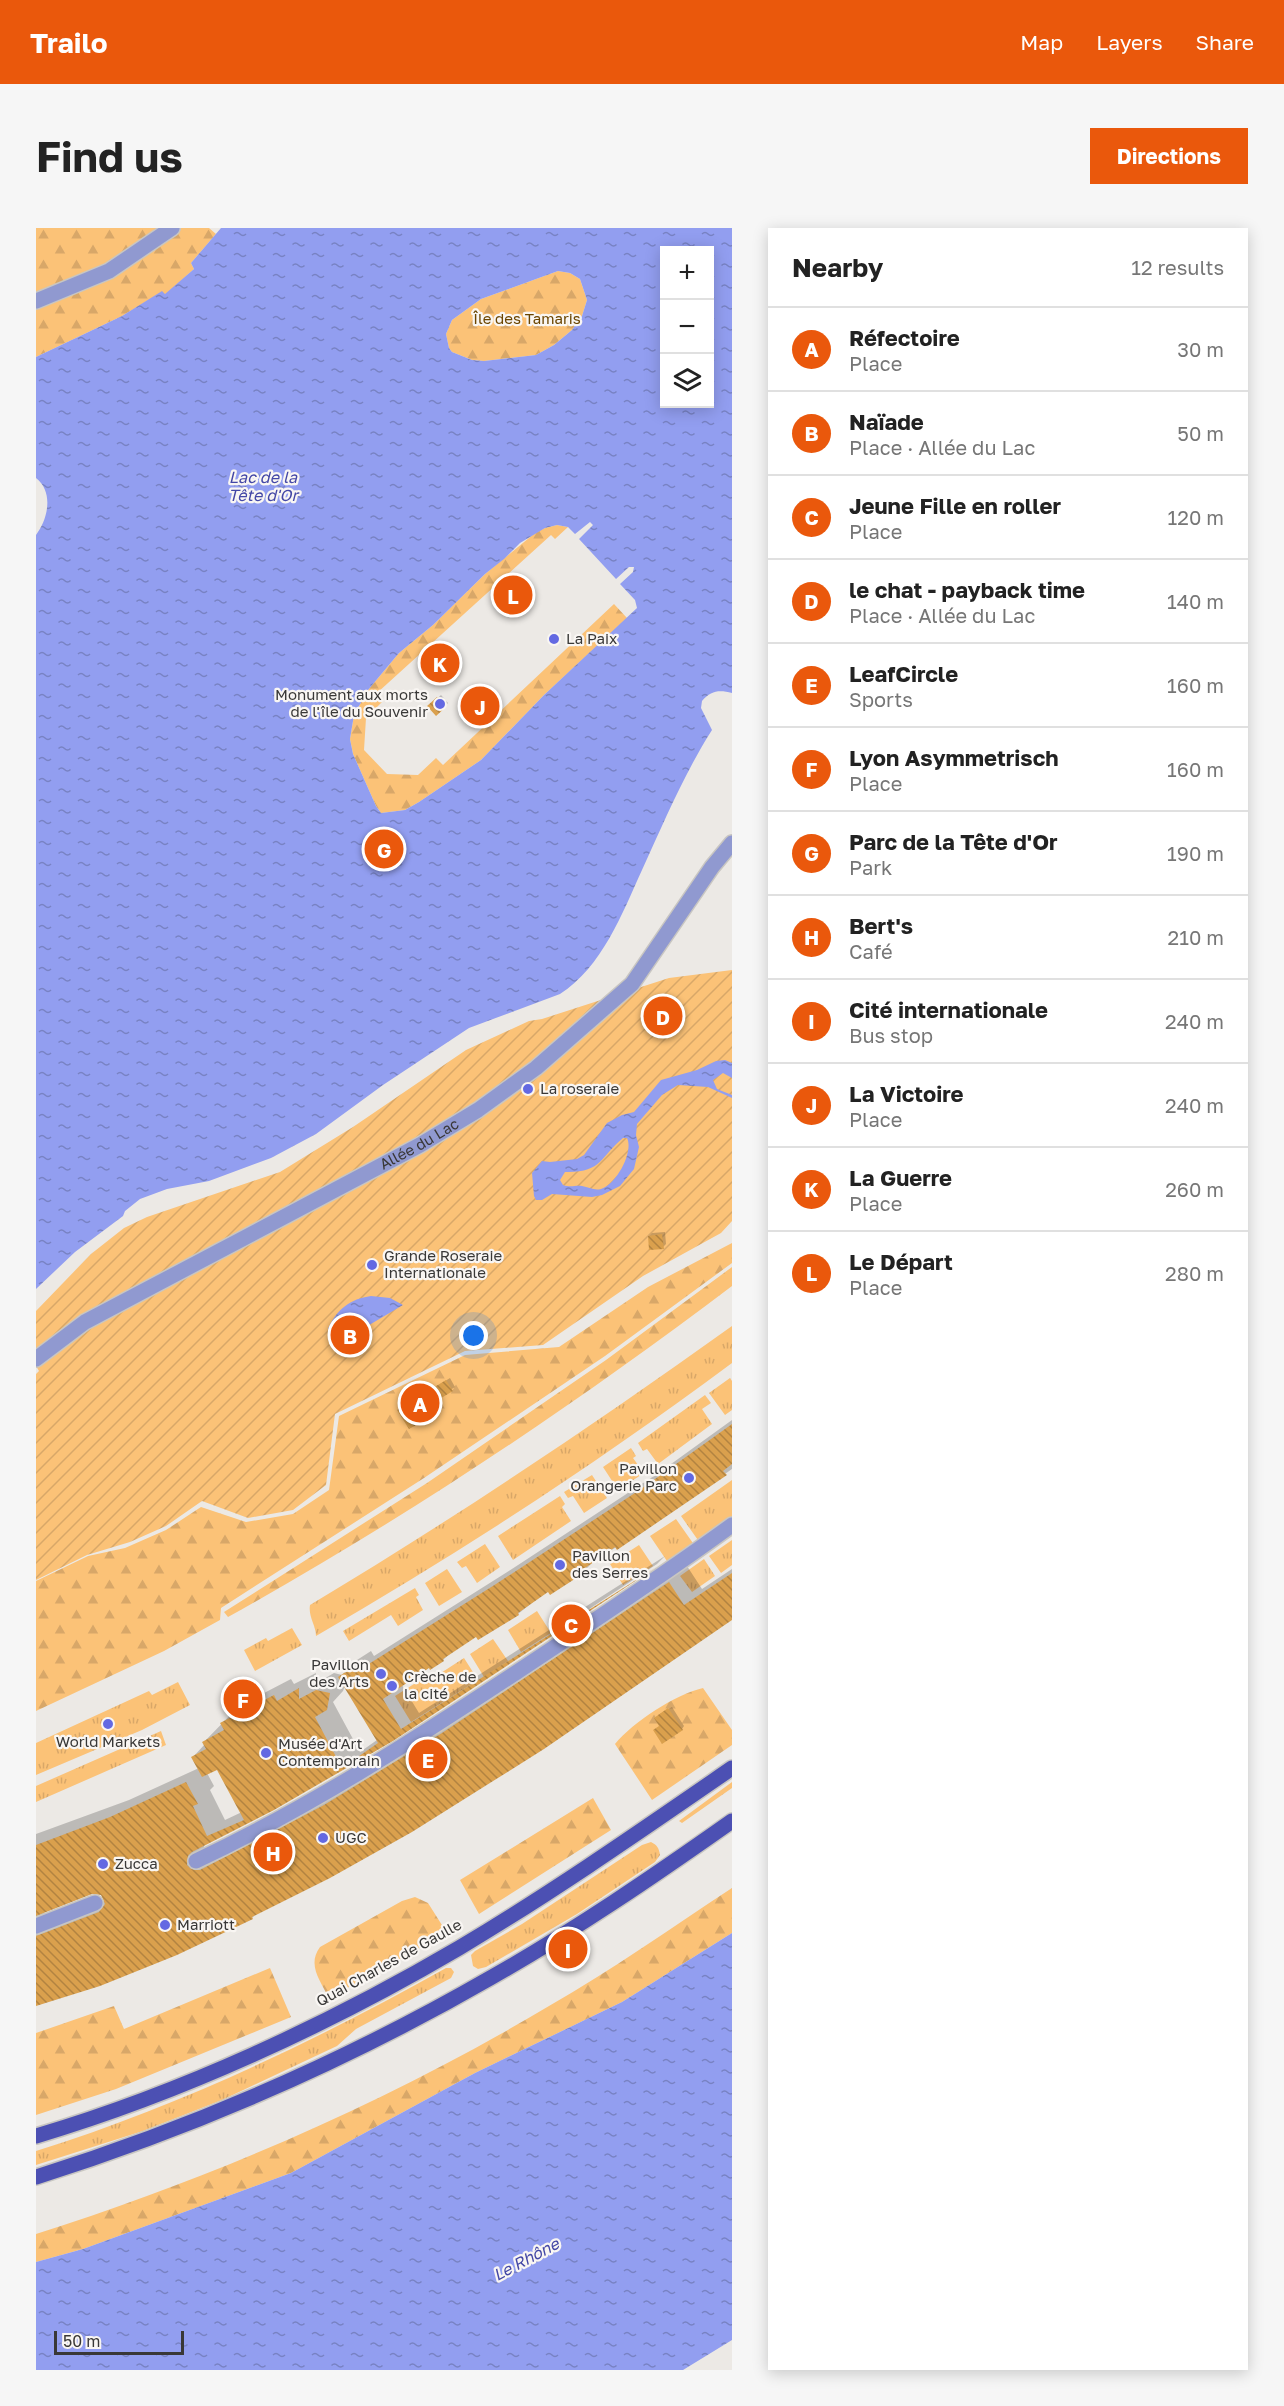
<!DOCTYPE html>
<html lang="en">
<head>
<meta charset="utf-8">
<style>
  body { margin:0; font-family:"Golos Text",sans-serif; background:#f6f6f6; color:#222 }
  .controls { position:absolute; right:18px; top:18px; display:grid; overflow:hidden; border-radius:0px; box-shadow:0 3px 15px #0003 }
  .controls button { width:54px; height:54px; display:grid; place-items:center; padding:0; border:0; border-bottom:2px solid #e0e0e0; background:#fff; color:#222; font:30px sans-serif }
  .scale { position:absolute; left:18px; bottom:15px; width:130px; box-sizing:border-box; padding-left:6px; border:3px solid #393837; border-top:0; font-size:16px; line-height:21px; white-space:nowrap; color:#393837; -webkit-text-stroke:4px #f9f6f3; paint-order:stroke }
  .you { position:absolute; left:438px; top:1108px; width:21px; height:21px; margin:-15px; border:4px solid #fff; border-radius:50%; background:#1a73e8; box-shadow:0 0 0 9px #1a73e833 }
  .badge { display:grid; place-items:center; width:39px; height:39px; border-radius:50%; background:#ea580c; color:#fff; font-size:20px; font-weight:700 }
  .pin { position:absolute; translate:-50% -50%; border:3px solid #fff; box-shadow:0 2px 6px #0006 }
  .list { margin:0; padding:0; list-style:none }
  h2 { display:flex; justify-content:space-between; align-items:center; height:78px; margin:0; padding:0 24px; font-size:26px }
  h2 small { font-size:20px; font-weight:400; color:#767676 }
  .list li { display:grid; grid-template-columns:39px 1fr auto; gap:18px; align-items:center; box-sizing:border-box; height:84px; padding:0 24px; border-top:2px solid #e0e0e0 }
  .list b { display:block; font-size:22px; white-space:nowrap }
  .list p { margin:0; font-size:20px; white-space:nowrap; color:#767676 }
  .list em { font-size:20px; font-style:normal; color:#767676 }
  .icon { flex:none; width:33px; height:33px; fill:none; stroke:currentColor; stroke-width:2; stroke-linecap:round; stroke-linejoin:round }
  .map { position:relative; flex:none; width:696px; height:2142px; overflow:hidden; border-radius:0px }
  header { display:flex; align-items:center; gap:36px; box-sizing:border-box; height:84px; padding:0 30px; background:#ea580c; color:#fff }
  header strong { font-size:28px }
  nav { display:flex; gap:33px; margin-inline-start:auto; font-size:21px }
  .intro { display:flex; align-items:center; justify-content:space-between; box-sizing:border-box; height:144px; padding:0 36px }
  h1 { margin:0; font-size:42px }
  .button { padding:15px 27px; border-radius:0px; background:#ea580c; color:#fff; font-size:21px; font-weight:700 }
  main { display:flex; gap:36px; padding:0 36px }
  aside { flex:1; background:#fff; border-radius:0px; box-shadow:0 3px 15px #0003 }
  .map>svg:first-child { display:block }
  .grass { fill:url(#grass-tufts) }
  .forest { fill:url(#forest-firs) }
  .garden { fill:url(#garden-furrows) }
  .water { fill:url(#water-ripples); fill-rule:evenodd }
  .shadow { fill:#0003; fill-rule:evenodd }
  .building { fill:url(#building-back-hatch) }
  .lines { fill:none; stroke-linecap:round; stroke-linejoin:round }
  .minor-casing { stroke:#c8c6c2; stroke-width:18 }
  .major-casing { stroke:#c8c6c2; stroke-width:18 }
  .minor { stroke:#9099d0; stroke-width:15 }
  .major { stroke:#4c50b3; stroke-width:15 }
  .poi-dot { fill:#6369e2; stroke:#f9f6f3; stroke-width:2 }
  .labels { text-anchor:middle; stroke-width:4.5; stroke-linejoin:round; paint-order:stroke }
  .park-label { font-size:15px; fill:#6b4500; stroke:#f9f6f3 }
  .poi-label { font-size:15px; fill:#393837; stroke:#f9f6f3; text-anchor:start }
  .street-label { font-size:15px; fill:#393837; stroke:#f9f6f3 }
  .water-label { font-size:16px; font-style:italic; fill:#4347a6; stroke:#f9f6f3 }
</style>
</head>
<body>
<header>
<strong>Trailo</strong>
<nav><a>Map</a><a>Layers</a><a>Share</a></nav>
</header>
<div class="intro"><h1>Find us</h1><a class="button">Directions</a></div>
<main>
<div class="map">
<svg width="696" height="2142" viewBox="0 0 696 2142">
  <defs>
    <pattern id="grass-tufts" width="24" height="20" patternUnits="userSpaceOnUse" patternTransform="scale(1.5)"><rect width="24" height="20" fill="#fbc277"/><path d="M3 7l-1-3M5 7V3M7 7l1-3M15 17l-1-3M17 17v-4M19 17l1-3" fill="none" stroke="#d8a768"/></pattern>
    <pattern id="forest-firs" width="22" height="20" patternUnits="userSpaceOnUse" patternTransform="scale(1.5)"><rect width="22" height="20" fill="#fbc277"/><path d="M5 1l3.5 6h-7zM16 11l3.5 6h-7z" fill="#d8a768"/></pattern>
    <pattern id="garden-furrows" width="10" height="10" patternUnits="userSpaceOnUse" patternTransform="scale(1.5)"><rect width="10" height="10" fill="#fbc277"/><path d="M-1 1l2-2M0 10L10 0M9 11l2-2" fill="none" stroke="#d8a768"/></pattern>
    <pattern id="water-ripples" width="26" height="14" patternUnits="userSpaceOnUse" patternTransform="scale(1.5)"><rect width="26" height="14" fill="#929ef0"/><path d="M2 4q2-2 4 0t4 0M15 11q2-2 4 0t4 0" fill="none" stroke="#7882c3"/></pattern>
    <pattern id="building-back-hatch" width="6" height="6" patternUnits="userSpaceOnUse" patternTransform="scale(1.5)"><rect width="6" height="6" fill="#daa04d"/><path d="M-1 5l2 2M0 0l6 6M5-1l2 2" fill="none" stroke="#b28341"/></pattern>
  </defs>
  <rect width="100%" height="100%" fill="#ece9e5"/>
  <path class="grass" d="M696,1098V1135C563,1234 424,1325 280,1408C280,1397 272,1389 274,1377C419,1290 558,1197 696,1098Z
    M694,1150L696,1153V1182L689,1187L673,1165Z
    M669,1167L675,1175L666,1181L676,1196L622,1236L611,1221L607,1223L602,1215Z
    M595,1220L600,1228L597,1230L608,1245L582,1262L567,1239Z
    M556,1247L571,1270L548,1285L537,1268L532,1270L528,1264Z
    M696,1252V1292L664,1315L645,1288Z
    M524,1268L529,1276L526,1279L535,1293L477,1332L462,1308Z
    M640,1291L659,1318L633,1336L614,1308Z
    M696,1312V1337L685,1345L673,1328Z
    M449,1316L464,1339L441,1355L430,1338L426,1340L421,1334Z
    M603,1317L617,1338L587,1357L574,1336Z
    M668,1331L679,1348L656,1364L644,1348Z
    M411,1341L426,1364L403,1378L389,1355Z
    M379,1360L383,1367L380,1369L387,1382L362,1398L355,1387L313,1413L307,1403Z
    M501,1383L515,1405L485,1424L472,1402Z
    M256,1400L266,1417L219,1443L208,1422L230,1410L232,1413Z
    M457,1411L472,1433L448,1449L434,1426Z
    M428,1430L442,1452L375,1494L359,1468L389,1449L394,1452Z
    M142,1454L154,1477L106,1502L0,1547V1515L113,1463L116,1467Z
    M125,1503L130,1517L0,1574V1558Z
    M696,1554V1560L646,1595L643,1593Z
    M615,1614C621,1617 623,1620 624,1627L619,1634L541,1686L450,1739L442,1741L437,1738L435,1727L439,1723L486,1696L606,1617Z
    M410,1740H415L418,1744L415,1750L320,1801L301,1818L186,1872L107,1903L0,1937V1923C143,1878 280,1813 410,1740Z"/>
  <path class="forest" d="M0,0H173L180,6L155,35L158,41L129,67L126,64L86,88L0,129Z
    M522,43L534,45L544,51L551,72L546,88L536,102L518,117L500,127L448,133L436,132L416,124L413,120L410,106L416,92L445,71Z
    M521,297L532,299L519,311L515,307L341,465L347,473L330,490L328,522L351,546L382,547L400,530L407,537L578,376L591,390L508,467L445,532L383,574L369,582L345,585L340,578L317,526L314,511L318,487L332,462L363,425L397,397L449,346L499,305L509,300Z
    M696,1015V1035L569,1128L388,1250L185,1380L184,1392L128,1423L0,1483V1353L52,1328L89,1320L130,1302L165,1279L210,1294L257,1286L293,1262L303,1188L429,1127L523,1119L612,1059Z
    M696,1039V1058C535,1180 368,1291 192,1389L188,1384L391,1255L570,1132Z
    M667,1460L696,1502V1517L616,1572L579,1516C597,1494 640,1466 667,1460Z
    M557,1570L575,1602L443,1686L424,1652Z
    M696,1660V1705L586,1774L439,1845L255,1945L47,2021L0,2034V2006C179,1949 352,1874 513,1778C576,1742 635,1700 696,1660Z
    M379,1669L392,1675L411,1705L293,1770C284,1752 271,1737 284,1719L366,1673Z
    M234,1740L255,1789L80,1861L0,1887V1805L78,1778L88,1801Z"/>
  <path class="garden" d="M696,742V993L685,1005L607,1048L507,1117L429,1123L299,1186L290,1257L257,1282L212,1290L166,1273L130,1298L94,1314L51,1327L0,1352V1146L3,1143L0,1138V1083L55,1026L88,1000L111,989L244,944L317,899L430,822L493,793L506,791L633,750Z"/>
  <path class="water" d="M185,0H696V465C684,462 675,462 666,473L665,480L676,502C648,546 628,594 606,642C586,686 566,739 524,766L433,800L347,857L280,906L235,930L173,953L131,961L104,971L89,983L87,988L39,1024L0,1061V307C12,291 18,264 0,250V129L86,88L126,63L129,66L158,41L155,35ZM628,22H674V176H628ZM522,43L534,45L544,51L551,72L546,88L536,102L518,117L500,127L448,133L436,132L416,124L413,120L410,106L416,92L445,71ZM554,294L557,297L543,311L580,351L593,339H598L597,344L584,356L599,372L601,380L508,467L445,532L383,574L369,582L345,585L340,578L317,526L314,511L318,487L332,462L363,425L397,397L449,346L468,331L484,315L509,300L521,297L532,299L539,306Z
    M689,832L696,835V850L687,845L677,852L681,861L696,867V870L672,859L642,857L626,867L601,896L600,907L603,919L598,941L584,958L566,967L556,969L516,966L506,972H500L498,968L496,945L506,933L514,934L541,931L548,927L571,895L586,887L598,884L625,852L661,842L680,833ZM587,910H591C598,924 580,957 565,961C558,963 553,959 546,958C539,957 535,960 527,957L524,952L529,944C566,945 564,929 587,910Z
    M335,1068L354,1070L367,1077L318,1106L315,1101L308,1106L292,1101C301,1081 314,1071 335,1068Z
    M696,1705V2112L647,2142H0V2034L47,2021L255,1945L439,1845L586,1774Z"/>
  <path class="shadow" d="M405,467L412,475L401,486L393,478Z
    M629,1004L630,1016L627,1019L613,1008L616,1005Z
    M414,1150L419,1159L383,1182L388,1190L385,1193L363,1182Z
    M696,1192V1241L612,1300L559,1332L547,1344L513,1361L482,1386L441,1407L417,1422L407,1432L393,1438L366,1457L383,1485L629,1328L621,1336L356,1512L237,1581L168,1616V1620L177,1626L651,1338L666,1361L696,1341V1390L223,1683L216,1690L0,1776V1606L93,1572L163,1540L157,1529L169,1516L168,1514L203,1478L255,1451L258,1456L280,1445L279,1456L298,1445L306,1447L321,1432L335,1423L338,1428L479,1339L624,1244ZM309,1458L341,1512L324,1524L297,1474L307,1463ZM182,1540L206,1584L189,1592L174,1562L178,1558L171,1545ZM55,1664L65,1666L70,1672L22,1690L12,1689L7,1683Z
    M636,1479L648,1498L646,1501L624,1498L622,1487Z"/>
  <path class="building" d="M401,469L410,479L400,488L391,478Z
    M626,1006L628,1021L613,1022L612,1008Z
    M410,1152L417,1163L380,1185L386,1194L373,1201L361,1182Z
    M696,1196V1236L687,1243L691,1247L581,1322L579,1319L568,1327L546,1342L548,1345L514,1367L512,1364L482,1385L483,1387L442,1412L440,1409L407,1431L408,1433L394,1442L393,1440L347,1471L365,1501L622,1338L357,1513L238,1582L156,1624L152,1628L151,1637L155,1641L164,1642L288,1577L406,1505L633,1354L648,1377L696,1345V1392L508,1521L376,1604L294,1650L216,1689L217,1691L141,1727L64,1758L0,1778V1708L63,1684L69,1676L65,1667L56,1666L0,1688V1617L74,1589L150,1554L162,1576L157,1578L171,1608L208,1592L181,1542L166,1549L155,1529L170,1521L166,1514L188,1502L184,1495L238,1467L241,1473L263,1460V1471L280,1462L294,1465L291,1482L279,1489L306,1540L342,1515L302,1449L317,1439L320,1444L460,1356L605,1261Z
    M632,1480L647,1502L626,1516L617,1502L623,1498L618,1490Z"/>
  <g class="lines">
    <defs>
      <g id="minor">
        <path d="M0,73L73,43L136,0"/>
        <path id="s1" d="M0,1131L49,1094L384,917L442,882L500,840L596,756L676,639L696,615"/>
        <path d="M160,1633C272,1580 375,1514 478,1446C552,1397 625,1349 696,1297"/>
        <path d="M0,1698L59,1675"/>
      </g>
      <path id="major" d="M0,1908C145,1865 292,1797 423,1720C517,1664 606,1602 696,1540
        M0,1949C159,1899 312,1832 456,1749C539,1702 618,1648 696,1593"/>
    </defs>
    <use href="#minor" class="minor-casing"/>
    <use href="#major" class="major-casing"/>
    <use href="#minor" class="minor"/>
    <use href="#major" class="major"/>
  </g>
  <g class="poi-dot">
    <circle cx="518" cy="411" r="6"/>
    <circle cx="404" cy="476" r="6"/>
    <circle cx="492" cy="861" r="6"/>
    <circle cx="336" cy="1037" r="6"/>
    <circle cx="653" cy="1250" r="6"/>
    <circle cx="524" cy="1337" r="6"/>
    <circle cx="345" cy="1446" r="6"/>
    <circle cx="356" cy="1458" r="6"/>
    <circle cx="72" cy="1496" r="6"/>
    <circle cx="230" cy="1525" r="6"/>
    <circle cx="287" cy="1610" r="6"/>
    <circle cx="67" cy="1636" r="6"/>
    <circle cx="129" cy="1697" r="6"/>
  </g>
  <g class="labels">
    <g class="park-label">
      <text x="491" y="96">Île des Tamaris</text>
    </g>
    <g class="poi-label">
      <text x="530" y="416">La Paix</text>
      <text x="392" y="472" text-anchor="end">Monument aux morts<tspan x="392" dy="17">de l'île du Souvenir</tspan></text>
      <text x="504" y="866">La roseraie</text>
      <text x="348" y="1033">Grande Roseraie<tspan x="348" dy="17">Internationale</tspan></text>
      <text x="641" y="1246" text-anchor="end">Pavillon<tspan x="641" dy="17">Orangerie Parc</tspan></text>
      <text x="536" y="1333">Pavillon<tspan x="536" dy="17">des Serres</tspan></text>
      <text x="333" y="1442" text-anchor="end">Pavillon<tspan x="333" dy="17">des Arts</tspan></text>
      <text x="368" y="1454">Crèche de<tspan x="368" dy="17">la cité</tspan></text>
      <text x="72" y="1519" text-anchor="middle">World Markets</text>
      <text x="242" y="1521">Musée d'Art<tspan x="242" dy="17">Contemporain</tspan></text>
      <text x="299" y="1615">UGC</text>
      <text x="79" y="1641">Zucca</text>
      <text x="141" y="1702">Marriott</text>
    </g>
    <g class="street-label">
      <text dy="5" stroke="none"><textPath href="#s1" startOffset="440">Allée du Lac</textPath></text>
      <text transform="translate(353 1735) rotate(-29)" y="5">Quai Charles de Gaulle</text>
    </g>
    <g class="water-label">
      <text x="227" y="255">Lac de la<tspan x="227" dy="18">Tête d'Or</tspan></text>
      <text transform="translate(490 2031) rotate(-28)" y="6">Le Rhône</text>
    </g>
  </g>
</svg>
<div class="controls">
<button>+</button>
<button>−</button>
<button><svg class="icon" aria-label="layers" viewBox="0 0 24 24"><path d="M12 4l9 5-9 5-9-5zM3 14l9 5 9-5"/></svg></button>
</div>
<div class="scale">50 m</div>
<div class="you"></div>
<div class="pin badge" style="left:384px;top:1175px">A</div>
<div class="pin badge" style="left:314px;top:1107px">B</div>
<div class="pin badge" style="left:535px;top:1396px">C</div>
<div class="pin badge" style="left:627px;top:788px">D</div>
<div class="pin badge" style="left:392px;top:1531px">E</div>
<div class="pin badge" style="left:207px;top:1471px">F</div>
<div class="pin badge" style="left:348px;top:621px">G</div>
<div class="pin badge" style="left:237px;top:1624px">H</div>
<div class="pin badge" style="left:532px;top:1721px">I</div>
<div class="pin badge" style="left:444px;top:478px">J</div>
<div class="pin badge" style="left:404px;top:435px">K</div>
<div class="pin badge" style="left:477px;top:367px">L</div>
</div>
<aside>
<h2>Nearby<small>12 results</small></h2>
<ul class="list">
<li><span class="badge">A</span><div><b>Réfectoire</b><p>Place</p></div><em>30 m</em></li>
<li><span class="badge">B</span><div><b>Naïade</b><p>Place · Allée du Lac</p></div><em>50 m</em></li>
<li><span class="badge">C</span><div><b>Jeune Fille en roller</b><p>Place</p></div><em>120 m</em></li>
<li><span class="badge">D</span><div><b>le chat - payback time</b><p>Place · Allée du Lac</p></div><em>140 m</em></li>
<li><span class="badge">E</span><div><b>LeafCircle</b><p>Sports</p></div><em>160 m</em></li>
<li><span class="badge">F</span><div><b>Lyon Asymmetrisch</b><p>Place</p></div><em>160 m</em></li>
<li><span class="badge">G</span><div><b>Parc de la Tête d'Or</b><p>Park</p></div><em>190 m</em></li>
<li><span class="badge">H</span><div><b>Bert's</b><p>Café</p></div><em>210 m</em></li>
<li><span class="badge">I</span><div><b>Cité internationale</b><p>Bus stop</p></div><em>240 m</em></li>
<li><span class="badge">J</span><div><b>La Victoire</b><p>Place</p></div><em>240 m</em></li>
<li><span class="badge">K</span><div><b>La Guerre</b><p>Place</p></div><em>260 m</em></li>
<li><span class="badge">L</span><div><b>Le Départ</b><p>Place</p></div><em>280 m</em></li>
</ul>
</aside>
</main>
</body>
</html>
